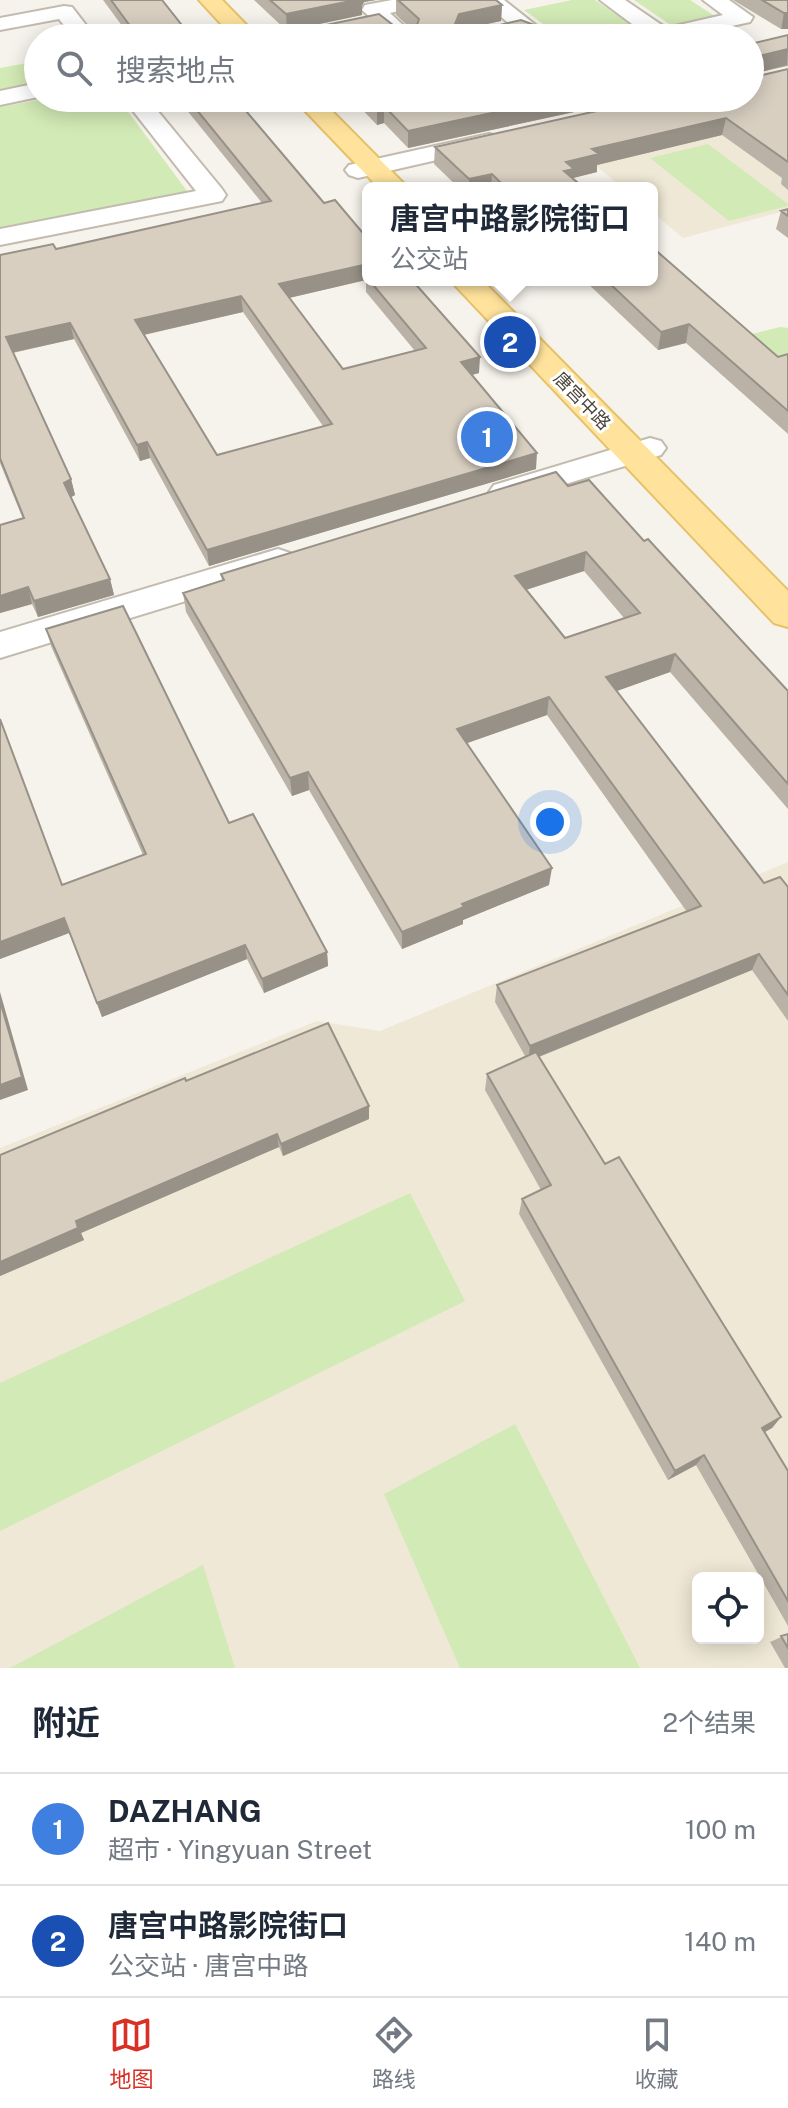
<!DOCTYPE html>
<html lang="zh">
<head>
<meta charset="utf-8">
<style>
  body { margin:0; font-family:"Public Sans","Noto Sans SC",sans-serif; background:#f2f2f3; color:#1f2937 }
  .controls { position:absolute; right:24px; bottom:24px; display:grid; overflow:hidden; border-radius:12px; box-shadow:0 4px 20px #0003 }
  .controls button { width:72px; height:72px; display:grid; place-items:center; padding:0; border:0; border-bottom:2px solid #e0e1e3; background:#fff; color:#1f2937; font:40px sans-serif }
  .you { position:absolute; left:550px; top:822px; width:28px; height:28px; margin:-20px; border:6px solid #fff; border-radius:50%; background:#1a73e8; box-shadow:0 0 0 12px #1a73e833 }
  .badge { display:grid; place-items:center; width:52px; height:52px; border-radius:50%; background:#d93025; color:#fff; font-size:26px; font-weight:700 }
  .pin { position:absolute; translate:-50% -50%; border:4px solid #fff; box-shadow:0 2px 8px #0006 }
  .popup { position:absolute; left:362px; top:182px; width:296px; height:104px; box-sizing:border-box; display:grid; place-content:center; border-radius:12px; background:#fff; filter:drop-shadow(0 2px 6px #0005); font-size:26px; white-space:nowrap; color:#747a83 }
  .popup b { font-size:30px; color:#1f2937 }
  .popup::after { content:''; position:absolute; left:50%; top:100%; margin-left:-16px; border:16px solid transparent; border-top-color:#fff }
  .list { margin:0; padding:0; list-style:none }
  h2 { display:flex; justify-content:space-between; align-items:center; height:104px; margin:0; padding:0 32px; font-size:34px }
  h2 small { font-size:26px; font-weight:400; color:#747a83 }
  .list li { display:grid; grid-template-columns:52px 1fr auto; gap:24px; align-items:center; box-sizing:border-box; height:112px; padding:0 32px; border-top:2px solid #e0e1e3 }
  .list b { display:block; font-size:30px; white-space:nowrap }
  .list p { margin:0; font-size:26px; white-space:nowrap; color:#747a83 }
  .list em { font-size:26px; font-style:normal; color:#747a83 }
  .icon { flex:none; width:44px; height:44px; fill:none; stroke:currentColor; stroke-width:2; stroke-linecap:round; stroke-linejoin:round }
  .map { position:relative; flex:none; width:788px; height:1668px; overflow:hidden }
  .search { position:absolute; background:#fff; box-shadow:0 4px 20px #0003; left:24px; right:24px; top:24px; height:88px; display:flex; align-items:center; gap:20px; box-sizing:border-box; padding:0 28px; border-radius:44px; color:#747a83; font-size:30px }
  .sheet { height:328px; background:#fff }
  nav { display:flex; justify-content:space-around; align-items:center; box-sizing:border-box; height:112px; border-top:2px solid #e0e1e3; background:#fff; font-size:22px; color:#747a83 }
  nav a { display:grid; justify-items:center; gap:4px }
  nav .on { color:#d93025 }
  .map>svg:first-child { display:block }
  .education { fill:#efe8d6; fill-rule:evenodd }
  .green { fill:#d2eab5 }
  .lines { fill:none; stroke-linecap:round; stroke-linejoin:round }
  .minor-casing { stroke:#c2bbae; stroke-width:4 }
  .major-casing { stroke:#e6c16a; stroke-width:4 }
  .minor { fill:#fff; fill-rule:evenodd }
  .major { fill:#ffe39c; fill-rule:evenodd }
  .wall { fill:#bab2a6; fill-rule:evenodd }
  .shaded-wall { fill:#979187 }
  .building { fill:#d8cfc1; stroke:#979187; stroke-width:2; fill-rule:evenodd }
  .labels { text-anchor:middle; stroke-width:6; stroke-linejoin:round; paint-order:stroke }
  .far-street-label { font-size:18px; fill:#4b4439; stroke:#fff }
</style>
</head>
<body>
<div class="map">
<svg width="788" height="1668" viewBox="0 0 788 1668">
  <rect width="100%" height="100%" fill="#f6f3ec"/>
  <path class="education" d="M752,106L788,131V210L683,238L652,212V188H623L574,148Z
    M788,862V1668H0V1148L317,1021L380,1031ZM698,1578H758V1638H698Z"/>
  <path class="green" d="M572,0H595L643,33L617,38H562L524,10Z
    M634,0H690L716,17L672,26Z
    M38,61V82L0,90V68Z
    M48,98H118L187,191L0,231V107Z
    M708,144L788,204V206L729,221L650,158Z
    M780,327L788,328V360L702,347Z
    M410,1193L465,1301L0,1531V1383Z
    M515,1424L640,1668H460L384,1494Z
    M203,1565L235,1668H10Z"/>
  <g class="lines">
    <defs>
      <path id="minor" d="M392,0H436L432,4L390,13L417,38H393L362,10L365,5Z
        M480,0H504L552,38H527Z
        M600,0H625L666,28L723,15L703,0H729L753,17L750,22L678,38H638L644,33Z
        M64,6L72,7L96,38H74L59,19L0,30V18Z
        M38,83V97L0,105V91Z
        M123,98H147L222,189L226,195L222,201L0,245V229L196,191Z
        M489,134L498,136L501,141L498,146L358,178L349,175L345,170L349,165Z
        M650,438L661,441L666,448L661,455L506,502L494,499L489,492L494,485Z
        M278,549L290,553L296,561L290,569L0,658V632Z"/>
      <path id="major" d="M199,0H222L259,38H234Z
        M293,98H319L408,188H379Z
        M450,280H482L788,591V627L774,623Z"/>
    </defs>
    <use href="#minor" class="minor-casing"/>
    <use href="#major" class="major-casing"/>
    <use href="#minor" class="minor"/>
    <use href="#major" class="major"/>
  </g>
  <path class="wall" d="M103,0H162L192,38H131Z
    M254,0H376L364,2L362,6V15L316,25H407L396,15V0H496L502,5L501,21L486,24L297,38L296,29L287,31Z
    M733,0H788L781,29Z
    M788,35V66L751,74L754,77L788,69V190L781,184L782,178L722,135L597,165V172L573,178L584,188H459L434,164L435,147L750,98V44Z
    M177,98H235L324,203L368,239V280H412L479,373L472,375L536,469L209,566L150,458L140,461L74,339L13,353L71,479L75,495L71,497L110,579L114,595L38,617L32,604L0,613L23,519L0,463V255L56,249L262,203ZM366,280V292L415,351L343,369L289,298ZM243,312L323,426L217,455L144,335Z
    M351,98H639L408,148L384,123L377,125Z
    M788,209V238L776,229L781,211Z
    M584,280H652L778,357L788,354V434L686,343L658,350Z
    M568,486L644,541L788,691V809L670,672L616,691L764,883L788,887V1021L752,970L539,1057L605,1164L781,1417L772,1428L764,1432L788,1471V1626L696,1465L668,1480L519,1214L522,1199L541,1190L485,1090L487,1074L525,1056L495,1002L497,985L687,912L547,715L467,743L549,885L463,920V924L402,949L309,790L292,796L186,612L183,593L222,580L221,574ZM584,571L624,618L565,638L526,590Z
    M46,629L229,823L327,952L328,966L264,993L247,959L102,1017L69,933L0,959V719L62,885L143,855L51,646Z
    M186,1081L369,1106V1119L283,1156L279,1147L81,1233L84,1240L0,1276V1155Z
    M788,1634V1668H785L770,1642Z"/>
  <path class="shaded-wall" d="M356,0H376L364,2L362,6V15L299,28L296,25V29L287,31L286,14Z
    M502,5L501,21L458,30L455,24L459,14Z
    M784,13H788V29H781Z
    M788,49L787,65L750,75L751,58Z
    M562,98H639L408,148V131Z
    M384,106V123L377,125V108Z
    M726,118L722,135L597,165V172L573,178L562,188L566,162L592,149Z
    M492,174L491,188H469V179Z
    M368,264V279L366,277V280L280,300L279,284Z
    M241,296L243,312L138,336L135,320Z
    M70,323L74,339L10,353L6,337Z
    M689,324L686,343L658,350L661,332Z
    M480,357L479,373L460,378L461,362Z
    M147,442L150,458L140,461L137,445Z
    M537,453L536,469L209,566L207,550Z
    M71,479L75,495L68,499L64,483Z
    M586,552L584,571L513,594L515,576Z
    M110,579L114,595L38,617L34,601Z
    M28,587L32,604L0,613V596Z
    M675,654L670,672L603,696L606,677Z
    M549,697L547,715L456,747L457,729Z
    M308,772L309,790L292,796L290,778Z
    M552,868L549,885L463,920V924L402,949V932L462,904Z
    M64,918L69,933L0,959V942Z
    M245,945L247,959L102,1017L97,1003Z
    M327,952L328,966L264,993L262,979Z
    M759,954L752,970L528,1061L530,1046Z
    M0,992L28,1090L0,1100Z
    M369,1106V1119L283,1156L281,1144Z
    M277,1134L279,1147L81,1233L84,1240L0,1276V1262L76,1221Z
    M781,1417L772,1428L753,1439L762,1428Z
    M704,1455L696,1465L668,1480L675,1471Z"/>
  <path class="building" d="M111,0H162L192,38H139Z
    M270,0H356L286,14Z
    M398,0H496L502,5L459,14L455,24L500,25L521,20L534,25L552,38H309L296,25H326L379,14L393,25H417L419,19Z
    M762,0H788V13H784Z
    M788,35V49L751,58L750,74L754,77L788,69V162L726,118L592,149L599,154L566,162L574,169L564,171L584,188H506L492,174L469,179L435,147L655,98H750V44Z
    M187,98H235L324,203L335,200L368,239V264L279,284L343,369L426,348L369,280H412L480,357L461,362L537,453L207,550L147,442L137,445L70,323L6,337L71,479L64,483L110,579L34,601L28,587L0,596V525L24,518L0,458V255L53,244L56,249L271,201ZM241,296L332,424L217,455L135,320Z
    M367,98H562L408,131L384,106L377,108Z
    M788,209V216L781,211Z
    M652,247L778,357L788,354V411L689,324L661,332L606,280H652Z
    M556,472L568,486L589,480L644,541L648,539L788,691V784L675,654L606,677L764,883L780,877L788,887V995L759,954L530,1046L497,985L701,906L549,697L457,729L552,868L462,904L464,907L402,932L308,772L290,778L183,593L224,580L221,574ZM586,552L640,613L565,638L515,576Z
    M123,606L229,823L253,814L327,952L262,979L245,945L97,1003L64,918L0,942V719L62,885L146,854L46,629Z
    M0,1001L22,1077L0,1085Z
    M328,1023L369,1106L281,1144L277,1134L76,1221L78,1228L0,1262V1155L185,1078L186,1081Z
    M536,1052L605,1164L619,1157L781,1417L762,1428L788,1471V1601L704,1455L675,1471L522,1199L551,1185L487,1074Z
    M788,1634V1648L781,1636Z"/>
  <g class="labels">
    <g class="far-street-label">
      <text transform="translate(582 401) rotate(46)" y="6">唐宫中路</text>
    </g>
  </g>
</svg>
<div class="controls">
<button><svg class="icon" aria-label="locate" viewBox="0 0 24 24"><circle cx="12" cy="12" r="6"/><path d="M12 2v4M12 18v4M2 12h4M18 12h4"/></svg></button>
</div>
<div class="you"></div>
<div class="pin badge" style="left:487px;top:437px;background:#3f7fe0">1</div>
<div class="pin badge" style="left:510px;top:342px;background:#1a4fb4">2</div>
<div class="popup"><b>唐宫中路影院街口</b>公交站</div>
<div class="search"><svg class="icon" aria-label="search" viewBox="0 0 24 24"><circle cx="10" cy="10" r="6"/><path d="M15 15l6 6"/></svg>搜索地点</div>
</div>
<section class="sheet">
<h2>附近<small>2个结果</small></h2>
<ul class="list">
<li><span class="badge" style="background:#3f7fe0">1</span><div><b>DAZHANG</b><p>超市 · Yingyuan Street</p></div><em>100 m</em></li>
<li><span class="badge" style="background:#1a4fb4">2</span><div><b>唐宫中路影院街口</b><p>公交站 · 唐宫中路</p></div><em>140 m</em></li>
</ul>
</section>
<nav>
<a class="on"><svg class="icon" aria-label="map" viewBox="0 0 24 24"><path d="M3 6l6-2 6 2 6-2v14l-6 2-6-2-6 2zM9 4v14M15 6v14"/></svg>地图</a>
<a><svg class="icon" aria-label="directions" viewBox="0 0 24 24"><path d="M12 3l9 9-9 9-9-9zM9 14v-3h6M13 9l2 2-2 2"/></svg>路线</a>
<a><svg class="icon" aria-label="saved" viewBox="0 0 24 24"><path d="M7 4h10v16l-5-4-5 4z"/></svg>收藏</a>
</nav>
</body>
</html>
